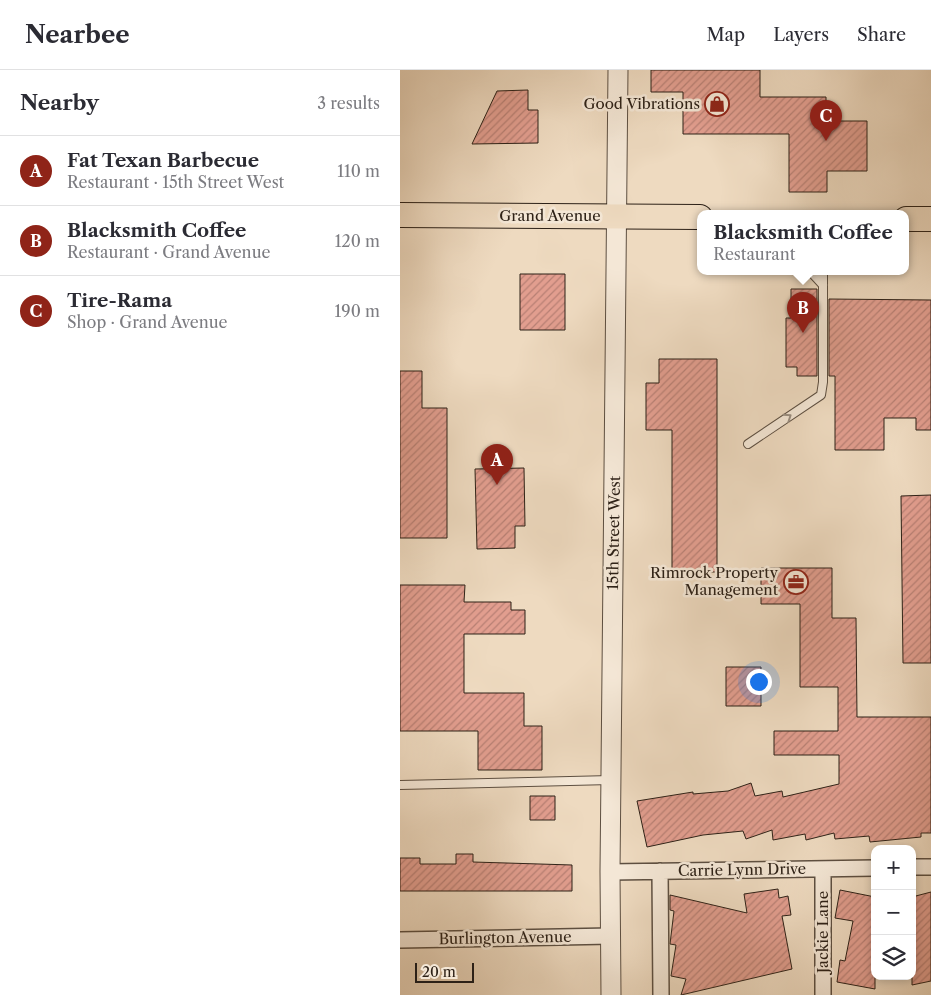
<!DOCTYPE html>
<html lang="en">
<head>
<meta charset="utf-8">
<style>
  body { margin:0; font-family:"Libre Caslon Text",serif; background:#f7f7f7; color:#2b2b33 }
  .controls { position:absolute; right:15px; bottom:15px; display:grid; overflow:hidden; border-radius:10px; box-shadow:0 2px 8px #0003 }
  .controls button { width:45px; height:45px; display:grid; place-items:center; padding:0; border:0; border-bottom:1px solid #e1e1e2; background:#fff; color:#2b2b33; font:25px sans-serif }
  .scale { position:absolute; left:15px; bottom:12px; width:59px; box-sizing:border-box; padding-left:5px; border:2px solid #2d2117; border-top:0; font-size:14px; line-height:18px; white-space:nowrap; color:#2d2117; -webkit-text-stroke:4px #f4e7d6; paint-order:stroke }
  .you { position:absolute; left:358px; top:611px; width:18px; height:18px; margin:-12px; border:4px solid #fff; border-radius:50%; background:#1a73e8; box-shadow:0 0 0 8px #1a73e833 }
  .badge { display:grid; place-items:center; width:32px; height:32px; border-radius:50%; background:#8f2418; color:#fff; font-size:16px; font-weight:700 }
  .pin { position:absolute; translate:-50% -41px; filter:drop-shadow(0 1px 2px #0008) }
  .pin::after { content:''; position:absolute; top:26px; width:18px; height:15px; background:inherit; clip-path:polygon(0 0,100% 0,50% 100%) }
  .popup { position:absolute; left:297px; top:140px; width:212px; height:65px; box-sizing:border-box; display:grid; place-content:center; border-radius:10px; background:#fff; filter:drop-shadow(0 1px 4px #0005); font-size:16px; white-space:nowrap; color:#7c7c81 }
  .popup b { font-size:19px; color:#2b2b33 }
  .popup::after { content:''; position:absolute; left:50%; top:100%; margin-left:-10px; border:10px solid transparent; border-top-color:#fff }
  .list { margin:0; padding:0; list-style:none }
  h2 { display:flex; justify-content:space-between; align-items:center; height:65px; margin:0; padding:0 20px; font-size:21px }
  h2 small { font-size:16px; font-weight:400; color:#7c7c81 }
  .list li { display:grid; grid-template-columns:32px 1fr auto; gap:15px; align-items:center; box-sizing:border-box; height:70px; padding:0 20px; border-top:1px solid #e1e1e2 }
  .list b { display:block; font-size:19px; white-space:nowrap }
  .list p { margin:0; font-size:16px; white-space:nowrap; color:#7c7c81 }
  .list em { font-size:16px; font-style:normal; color:#7c7c81 }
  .icon { flex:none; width:28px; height:28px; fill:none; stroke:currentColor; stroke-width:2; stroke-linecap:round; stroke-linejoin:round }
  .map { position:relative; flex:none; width:531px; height:925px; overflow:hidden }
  header { display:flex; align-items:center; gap:30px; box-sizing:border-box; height:70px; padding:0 25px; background:#fff; border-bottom:1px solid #e1e1e2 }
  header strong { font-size:24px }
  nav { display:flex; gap:28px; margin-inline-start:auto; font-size:18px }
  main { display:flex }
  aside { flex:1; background:#fff }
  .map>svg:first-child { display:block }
  .building { fill:url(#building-hatch); stroke:#2d2117 }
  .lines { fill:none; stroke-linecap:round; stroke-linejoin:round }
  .service-casing { stroke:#5d4f41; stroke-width:10 }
  .minor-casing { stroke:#5d4f41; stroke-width:18 }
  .tertiary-casing { stroke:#5d4f41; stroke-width:21 }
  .primary-casing { stroke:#2d2117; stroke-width:26 }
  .service { stroke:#f4e7d6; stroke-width:8 }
  .minor { stroke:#f4e7d6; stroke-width:15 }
  .tertiary { stroke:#f4e7d6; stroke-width:19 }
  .primary { stroke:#eedac0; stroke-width:24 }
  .oneway { stroke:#9a8e80 }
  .labels { text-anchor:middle; stroke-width:5; stroke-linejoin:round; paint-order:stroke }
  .poi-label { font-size:15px; fill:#2d2117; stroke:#f4e7d6; text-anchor:end }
  .street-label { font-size:15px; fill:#2d2117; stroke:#f4e7d6 }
</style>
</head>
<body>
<header>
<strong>Nearbee</strong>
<nav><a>Map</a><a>Layers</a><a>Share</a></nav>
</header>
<main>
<aside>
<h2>Nearby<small>3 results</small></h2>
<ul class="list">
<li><span class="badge">A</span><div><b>Fat Texan Barbecue</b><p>Restaurant · 15th Street West</p></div><em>110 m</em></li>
<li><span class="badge">B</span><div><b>Blacksmith Coffee</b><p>Restaurant · Grand Avenue</p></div><em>120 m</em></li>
<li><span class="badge">C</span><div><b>Tire-Rama</b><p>Shop · Grand Avenue</p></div><em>190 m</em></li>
</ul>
</aside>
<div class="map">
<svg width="531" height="925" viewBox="0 0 531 925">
  <defs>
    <pattern id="building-hatch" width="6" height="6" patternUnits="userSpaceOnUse" patternTransform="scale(1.25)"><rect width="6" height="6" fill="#e29e8f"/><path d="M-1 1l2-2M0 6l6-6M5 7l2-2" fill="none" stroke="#b88074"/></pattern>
  </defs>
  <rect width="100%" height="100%" fill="#eedac0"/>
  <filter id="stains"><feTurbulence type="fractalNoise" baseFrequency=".004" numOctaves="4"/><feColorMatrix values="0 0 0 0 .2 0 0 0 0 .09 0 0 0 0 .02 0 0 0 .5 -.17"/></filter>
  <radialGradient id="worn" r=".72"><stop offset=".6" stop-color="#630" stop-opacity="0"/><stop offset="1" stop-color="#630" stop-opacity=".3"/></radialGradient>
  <path class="building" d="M251,0H360V27H426V51H467V101H427V122H389V64H283V22H251Z
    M128,20V40H138V73L72,74L97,21Z
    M120,204H165V260H120Z
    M391,219H417V306H397V297H386V248H391Z
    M429,229L531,230V360H516V348H484V380H435V306H429Z
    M259,289H317V502H272V360H246V313H259Z
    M0,301H22V338H47V468H0Z
    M124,398L125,456H115V478L77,479L75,399Z
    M531,425V593H503L501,426Z
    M361,498H432V548H456L457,647H531V763H521V767L470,772L469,766L435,769L434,763L406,770L405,764L373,770L372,760L346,769L343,761L303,765L247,777L237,731L293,722V724L328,721L351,713L355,726L382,721L383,727L439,714V685H374V661H438V617H400V534H361Z
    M0,515H65L64,532H111V540H125V564H64V623H124V656H142V700H78V661H0Z
    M326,597H361V636H326Z
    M130,726H155V750H130Z
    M56,784H73V792L172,795V821H0V788H20V794H56Z
    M378,819L379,828L388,826L391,845L382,846L392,899L281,925L286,909L271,906L276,875L270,874L274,841L270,840V825L347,843L344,824Z
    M440,820L475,827V919L437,912L440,890L445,891L453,851L435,848Z
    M531,822V911L512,915V827Z"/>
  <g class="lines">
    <defs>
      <path id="service" d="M411,202L423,215
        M348,374L421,325L423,312V202
        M0,715L211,710"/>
      <path id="minor" d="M512,797H531
        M423,799V925
        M260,801L261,925
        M210,802L475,798
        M0,870L211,866"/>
      <path id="tertiary" d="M211,925L210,802L218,0"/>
      <path id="primary" d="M0,145L300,147
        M506,149H531"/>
    </defs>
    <use href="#service" class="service-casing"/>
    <use href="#minor" class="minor-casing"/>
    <use href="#tertiary" class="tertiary-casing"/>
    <use href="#primary" class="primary-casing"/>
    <use href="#service" class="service"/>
    <use href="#minor" class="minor"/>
    <use href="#tertiary" class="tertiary"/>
    <use href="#primary" class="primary"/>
  </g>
  <defs><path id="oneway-chevron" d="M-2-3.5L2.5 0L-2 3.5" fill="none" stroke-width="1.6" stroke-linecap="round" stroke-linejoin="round" transform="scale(1.25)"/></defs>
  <use class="oneway" href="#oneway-chevron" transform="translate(388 347) rotate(-34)"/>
  <defs>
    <symbol id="shop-ring" viewBox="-11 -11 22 22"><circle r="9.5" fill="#f4e7d6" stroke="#8f2418" stroke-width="1.5"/><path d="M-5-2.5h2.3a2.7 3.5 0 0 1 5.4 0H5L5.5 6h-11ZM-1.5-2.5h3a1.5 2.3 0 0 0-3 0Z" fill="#8f2418"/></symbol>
    <symbol id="office-ring" viewBox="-11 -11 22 22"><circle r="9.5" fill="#f4e7d6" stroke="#8f2418" stroke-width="1.5"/><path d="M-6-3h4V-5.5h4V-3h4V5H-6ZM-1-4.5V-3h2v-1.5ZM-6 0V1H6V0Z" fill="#8f2418"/></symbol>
  </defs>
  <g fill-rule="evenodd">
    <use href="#shop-ring" x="303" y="20" width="28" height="28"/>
    <use href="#office-ring" x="382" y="498" width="28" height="28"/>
  </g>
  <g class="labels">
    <g class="poi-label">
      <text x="300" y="39">Good Vibrations</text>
      <text x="378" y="508">Rimrock Property<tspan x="378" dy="17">Management</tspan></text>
    </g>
    <g class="street-label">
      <text x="150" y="151">Grand Avenue</text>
      <text transform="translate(214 463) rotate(-89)" y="5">15th Street West</text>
      <text transform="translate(342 800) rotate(-1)" y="5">Carrie Lynn Drive</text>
      <text transform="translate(423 862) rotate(-90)" y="5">Jackie Lane</text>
      <text transform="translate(105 868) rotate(-1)" y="5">Burlington Avenue</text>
    </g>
  </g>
  <rect width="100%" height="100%" filter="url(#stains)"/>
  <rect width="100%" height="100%" fill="url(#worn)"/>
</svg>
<div class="controls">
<button>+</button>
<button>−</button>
<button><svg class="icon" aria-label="layers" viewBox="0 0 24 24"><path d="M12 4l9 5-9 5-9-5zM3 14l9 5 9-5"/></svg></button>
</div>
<div class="scale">20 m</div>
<div class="you"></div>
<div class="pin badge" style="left:97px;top:415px">A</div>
<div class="pin badge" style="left:403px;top:263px">B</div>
<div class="popup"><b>Blacksmith Coffee</b>Restaurant</div>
<div class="pin badge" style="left:426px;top:71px">C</div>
</div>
</main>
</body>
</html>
